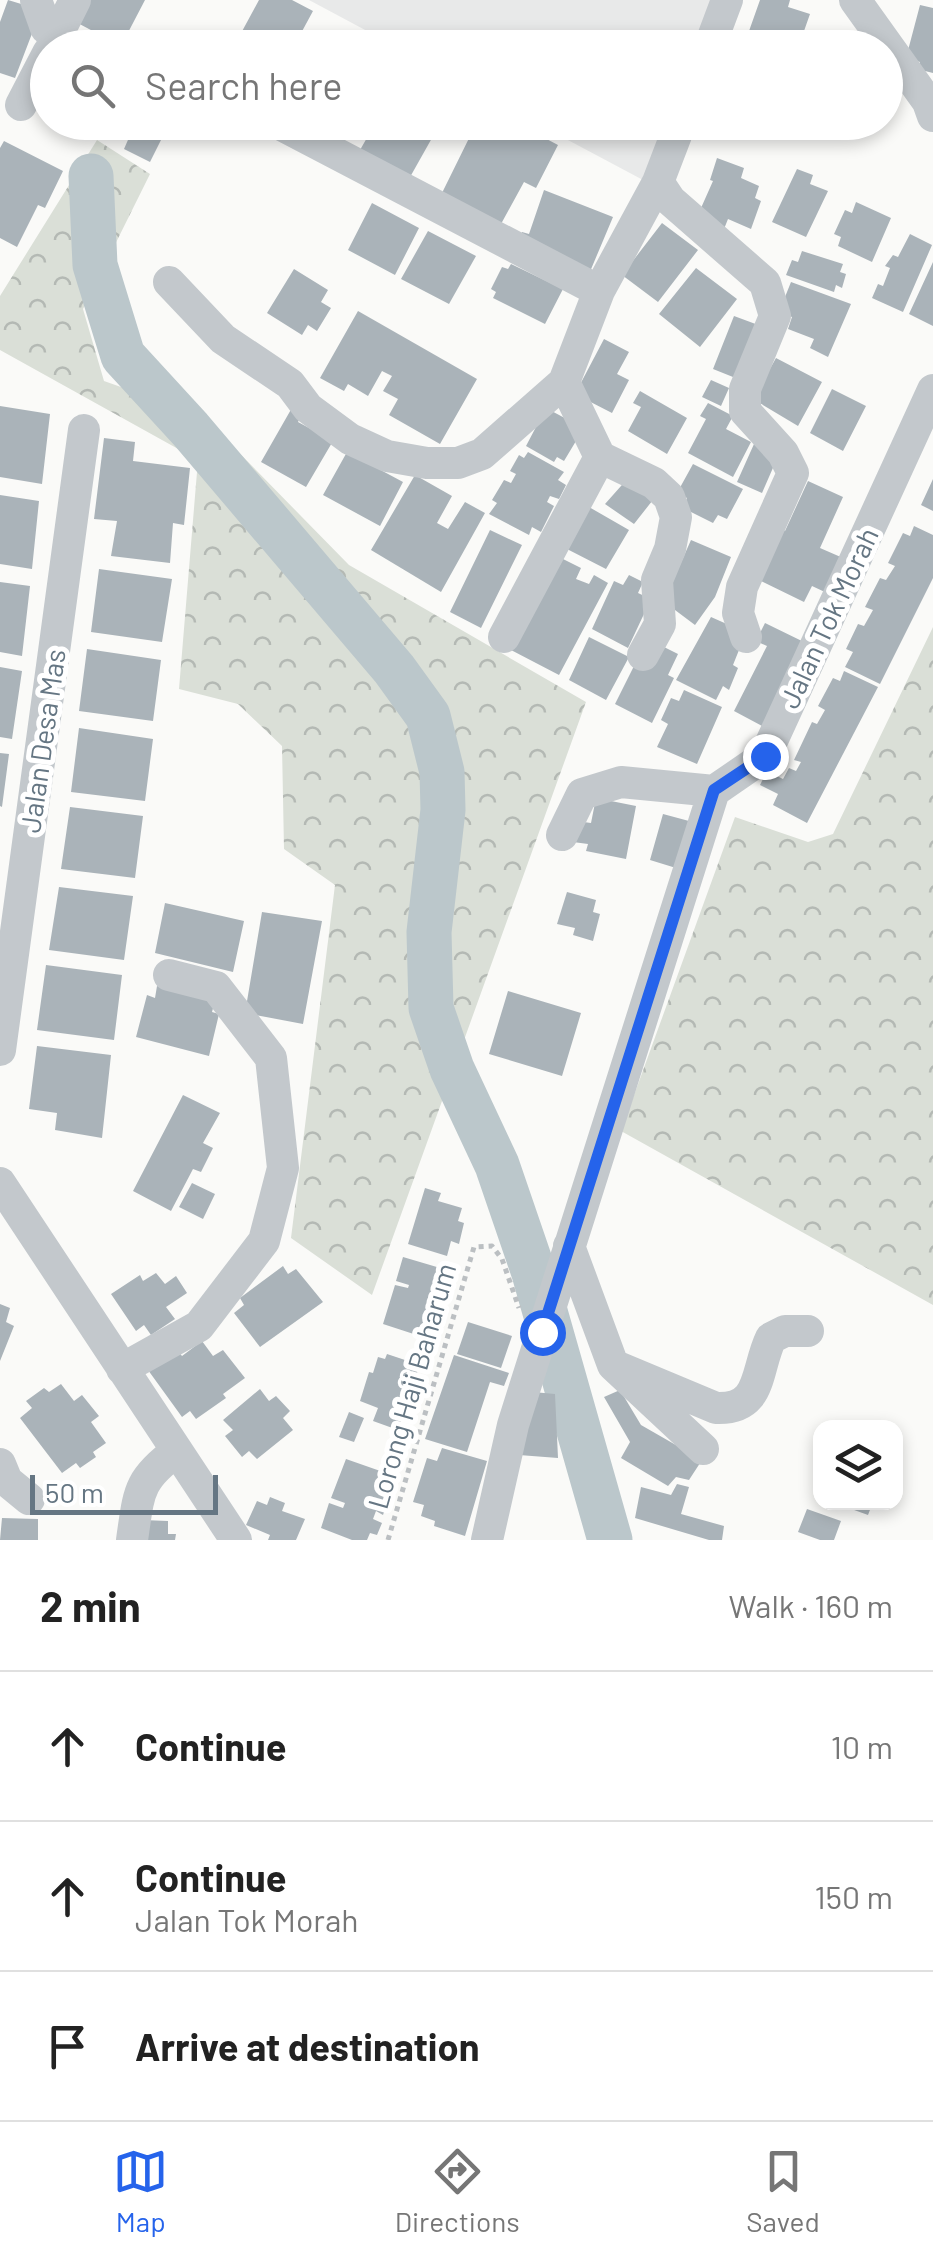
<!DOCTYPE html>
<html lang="en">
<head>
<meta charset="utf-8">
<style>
  body { margin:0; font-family:Barlow,sans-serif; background:#f2f2f2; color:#222 }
  .controls { position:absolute; right:30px; bottom:30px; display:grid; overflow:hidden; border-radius:20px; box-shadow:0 5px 15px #0003 }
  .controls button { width:90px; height:90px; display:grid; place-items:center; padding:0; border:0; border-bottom:2px solid #e0e0e0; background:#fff; color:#222; font:50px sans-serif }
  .scale { position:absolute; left:30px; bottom:25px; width:188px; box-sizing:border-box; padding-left:10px; border:5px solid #657683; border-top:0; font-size:28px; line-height:35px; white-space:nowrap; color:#657683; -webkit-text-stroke:8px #fff; paint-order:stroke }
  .stop { position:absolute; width:30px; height:30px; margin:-22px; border:8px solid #2563eb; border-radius:50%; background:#fff }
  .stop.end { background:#2563eb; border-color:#fff; box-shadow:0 2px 10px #0008 }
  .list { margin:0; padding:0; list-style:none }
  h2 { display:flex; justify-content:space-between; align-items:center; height:130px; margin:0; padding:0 40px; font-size:42px }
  h2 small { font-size:32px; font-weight:400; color:#767676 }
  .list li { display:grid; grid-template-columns:65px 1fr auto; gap:30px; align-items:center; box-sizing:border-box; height:150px; padding:0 40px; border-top:2px solid #e0e0e0 }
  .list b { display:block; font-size:38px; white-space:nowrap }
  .list p { margin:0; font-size:32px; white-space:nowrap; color:#767676 }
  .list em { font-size:32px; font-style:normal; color:#767676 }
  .icon { flex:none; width:55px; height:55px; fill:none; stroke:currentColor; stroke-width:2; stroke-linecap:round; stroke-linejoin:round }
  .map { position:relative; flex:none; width:933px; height:1540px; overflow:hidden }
  .search { position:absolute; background:#fff; box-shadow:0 5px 15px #0003; left:30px; right:30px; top:30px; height:110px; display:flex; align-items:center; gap:25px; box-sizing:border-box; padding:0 35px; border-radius:55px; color:#767676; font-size:38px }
  .sheet { height:580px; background:#fff }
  nav { display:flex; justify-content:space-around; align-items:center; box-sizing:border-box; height:140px; border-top:2px solid #e0e0e0; background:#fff; font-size:28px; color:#767676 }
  nav a { display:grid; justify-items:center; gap:5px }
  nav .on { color:#2563eb }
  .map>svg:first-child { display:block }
  .built { fill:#e8e9e9 }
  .forest { fill:url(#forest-crowns) }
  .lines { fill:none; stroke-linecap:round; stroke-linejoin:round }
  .river { stroke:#bbc7cb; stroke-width:45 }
  .building { fill:#aab3b9 }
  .path { stroke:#bbbfc2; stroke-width:5; stroke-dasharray:5 5; stroke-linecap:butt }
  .minor { stroke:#c3c8cc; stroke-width:32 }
  .route { stroke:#2563eb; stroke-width:12 }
  .labels { text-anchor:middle; stroke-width:10; stroke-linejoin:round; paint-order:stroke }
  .street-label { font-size:28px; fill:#657683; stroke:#fff }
</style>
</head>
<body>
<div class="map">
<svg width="933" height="1540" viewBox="0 0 933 1540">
  <defs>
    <pattern id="forest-crowns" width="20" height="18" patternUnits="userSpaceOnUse" patternTransform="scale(2.5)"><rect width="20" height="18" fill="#dadfd7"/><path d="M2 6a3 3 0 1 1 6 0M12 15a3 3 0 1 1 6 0" fill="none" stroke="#b4b9b4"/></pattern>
  </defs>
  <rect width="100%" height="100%" fill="#fafaf8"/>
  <path class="built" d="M309,0H711L693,48L397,47Z
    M536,123H665L643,180Z"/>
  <path class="forest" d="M97,140L150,174L83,309L104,381L203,416L349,565L586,702L372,1295L291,1238L335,885L284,849L282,746L238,704L179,689L198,460L0,350V296Z
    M933,627V1305L621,1131L735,817L808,842L833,834Z"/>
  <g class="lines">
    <path class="river" d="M91,176L95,265L123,356L190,429L394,669L428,716L442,772L443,810L429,932L431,1008L452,1069L497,1165L534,1273L610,1540"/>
  </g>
  <path class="building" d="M8,0L41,10L15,78L0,73V22Z
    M82,0H145L121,46L72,20Z
    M259,0H292L313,11L293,48H233Z
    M760,0H790L788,7L810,14L798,48H743Z
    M920,5L933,8V73L917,69L920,62L906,58Z
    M331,34L354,48H323Z
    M112,122H170L150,162L124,149L131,133Z
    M294,122H341L330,144Z
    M376,122H441L405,186L356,157Z
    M477,122L516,140L522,126L558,145L536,188L524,182L501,224L442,193Z
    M697,122H745L738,140Z
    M4,141L63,171L45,208L38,205L17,247L0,238V148Z
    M717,158L744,168L741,178L759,186L755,198L761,201L751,229L728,219L724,229L697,217L713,181L710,180Z
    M797,169L813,175L810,184L828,191L806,237L772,222Z
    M544,190L613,217L589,274L518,244L522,232L529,234Z
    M856,202L891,218L872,262L838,246L841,237L834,234L845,210L852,213Z
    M372,203L419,228L395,275L348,250Z
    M662,223L698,250L658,302L622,275Z
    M428,231L476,256L449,304L401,279Z
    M910,234L932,245L903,312L872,298L878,284L883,286L890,268L885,266L893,255L898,257Z
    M802,251L843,264L840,272L846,274L842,288L836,285L834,292L786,275L792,260L798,262Z
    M933,262V326L909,314Z
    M511,264L563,289L545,324L493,298L496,292L491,289L502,267L508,269Z
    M696,268L737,299L700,347L659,314Z
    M294,269L328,290L321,302L331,308L317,331L308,325L302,335L267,313Z
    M791,282L851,304L828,357L810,348L814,339L788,329L792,317L779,312Z
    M358,311L477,379L440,444L389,415L398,399L383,391L392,376L382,371L368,396L348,384L344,391L320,378Z
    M734,316L761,326L738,379L713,369Z
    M604,339L629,352L617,374L629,380L612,413L575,394Z
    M776,358L822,382L798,426L753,399Z
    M711,380L729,388L721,406L702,397Z
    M832,389L866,406L843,451L810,433Z
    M640,391L687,418L667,454L628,431L641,407L633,403Z
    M708,403L733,416L726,429L751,442L733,477L688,453L706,419L700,416Z
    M0,406L50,414L42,484L0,477Z
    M293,406L303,412L298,422L333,441L306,487L261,462Z
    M546,408L574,423L579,436L564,461L557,457L554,462L526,446Z
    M104,438L135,442L133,461L190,468L184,525L173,523L170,563L111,556L117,521L94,519Z
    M754,444L779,454L762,493L737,482Z
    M347,452L403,482L380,526L323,495Z
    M528,452L564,472L558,480L566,485L559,499L550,496L547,502L554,506L541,532L532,527L529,535L489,514L497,503L492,500L504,480L511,483L516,474L510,471L519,455L524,458Z
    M693,464L743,489L727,519L718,515L713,523L683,508L687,498L677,493Z
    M415,475L452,496L437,523L448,529L465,502L485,513L441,592L371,550Z
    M629,477L656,496L634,524L605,504Z
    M933,479V511L921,505Z
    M808,481L843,497L820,548L843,558L827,593L812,586L804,602L753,577L778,527L785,531Z
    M0,495L39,501L32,569L0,564Z
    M589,507L629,530L606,569L565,548Z
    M914,526L933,535V578L880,684L845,667L853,652L846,649L858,624L864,626L873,610L865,607L880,578L886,580L895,566L888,563L903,533L910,536Z
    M490,530L522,545L481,628L450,612Z
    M691,540L731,557L715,597L695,625L663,601L664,583L679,567Z
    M559,557L581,568L576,579L589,584L594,575L608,583L559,675L511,650Z
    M99,569L172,579L162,642L91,632Z
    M629,575L643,582L638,593L651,599L628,648L592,629L614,581L623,585Z
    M0,582L30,586L22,656L0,652Z
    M711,617L738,629L741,645L733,665L738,668L729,690L723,686L716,700L676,680Z
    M765,623L808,644L768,729L734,711L767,646L756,641Z
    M589,637L629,657L606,700L569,680Z
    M660,645L678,654L668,675L674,678L652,723L615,704L637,660Z
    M87,649L161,660L153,721L79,711Z
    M0,667L22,671L12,739L0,737Z
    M844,671L878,687L807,823L773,805L778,794L760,785L767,771L783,779L789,768L796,771L801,762L794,760L812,722L817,724L825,710L818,706L833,678L840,681Z
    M684,690L722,707L697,764L657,747L668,724L661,720L671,698L679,701Z
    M79,728L153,739L145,801L71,792Z
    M0,753L9,754L2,807L0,806Z
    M596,798L636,806L626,859L586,851L588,844L573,842L576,821L591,823Z
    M70,807L143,816L135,878L61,869Z
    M663,814L689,821L676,868L650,860Z
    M59,887L133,896L124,960L49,950Z
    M567,892L596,900L593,912L600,914L593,941L573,935L575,928L557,924Z
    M165,903L244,921L233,972L155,953Z
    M262,912L322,921L303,1024L245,1013Z
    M46,965L122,975L114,1040L37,1030Z
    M157,986L215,1001L212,1012L219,1014L209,1056L136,1037L147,995L155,998Z
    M508,991L581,1013L562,1076L489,1054Z
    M37,1046L111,1055L102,1138L55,1130L57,1113L29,1109Z
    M183,1095L220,1113L203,1143L213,1148L201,1172L193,1169L171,1211L133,1191Z
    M192,1183L215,1194L203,1219L179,1207Z
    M425,1188L441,1193L438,1201L462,1208L458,1221L464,1223L459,1244L451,1241L447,1256L408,1244Z
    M403,1257L447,1270L443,1283L452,1285L449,1298L440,1295L437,1303L446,1305L438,1331L432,1329L429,1339L383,1324L395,1285L408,1288L409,1285L396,1281Z
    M283,1266L288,1274L296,1269L323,1302L260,1347L234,1313L244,1305L240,1298Z
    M156,1273L165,1284L176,1276L187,1293L166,1307L175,1319L151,1335L144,1325L136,1331L111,1294L140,1275L143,1281Z
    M0,1304L10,1308L6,1322L14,1326L0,1361Z
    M468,1322L512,1336L501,1368L457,1354Z
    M202,1341L213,1356L223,1350L245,1378L223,1394L226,1398L196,1419L190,1411L182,1417L148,1370L177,1350L182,1356Z
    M387,1354L420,1365L417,1373L425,1376L419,1394L411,1392L398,1430L373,1421L378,1408L360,1401L369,1372L373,1373L378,1357L385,1359Z
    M454,1355L509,1373L504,1386L490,1382L467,1452L425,1439Z
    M61,1384L74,1401L82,1395L99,1416L91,1422L106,1443L93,1452L96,1457L80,1468L76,1463L62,1473L20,1418L32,1408L26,1401L44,1388L49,1392Z
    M260,1389L269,1401L276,1396L290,1411L283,1418L293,1430L257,1459L249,1451L242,1457L225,1436L233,1430L223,1420Z
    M620,1390L641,1425L702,1460L689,1480L676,1477L668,1486L621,1458L630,1442L604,1397Z
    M533,1392L555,1394L558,1458L519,1455Z
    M349,1412L364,1418L354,1442L339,1437Z
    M442,1448L487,1461L465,1536L434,1526L435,1521L421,1516L424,1505L413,1502L427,1458L437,1461Z
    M346,1459L386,1473L382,1486L392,1489L383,1515L376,1511L373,1519L382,1523L377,1535L370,1533L367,1540H352L321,1528L329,1503L343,1508L345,1503L331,1498Z
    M677,1484L689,1487L681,1514L724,1526L722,1540H709L635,1518L641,1487L671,1495Z
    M270,1497L285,1503L282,1511L305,1519L296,1540H268L270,1535L246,1525L257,1501L267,1505Z
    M844,1502H873L868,1515L843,1506Z
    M807,1509L841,1521L834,1540H820L798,1532Z
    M2,1518L38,1519V1540H0Z
    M143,1520L168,1521V1534H176L175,1540H138Z"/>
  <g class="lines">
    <path class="path" d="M388,1540L474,1247L492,1246L502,1259L519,1308"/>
    <path class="minor" d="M36,0L46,28
      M855,0L928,102L933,116
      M51,48L75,0
      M709,48L727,0
      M21,105L48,53
      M276,122L599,291
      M658,182L670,200L765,283L775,316L745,389V411L783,453L793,473L742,587L738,613L746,637
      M169,282L223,339L290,384L308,408L350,439L387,456L427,463H458L482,454L564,382L599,291L658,182L681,122
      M564,382L600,457L654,483L669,497L676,517L670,549L657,580L660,624L643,655
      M504,637L600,457
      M562,835L582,794L621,782L714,791
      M0,1050L84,430
      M0,1183L236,1540
      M569,1246L613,1365L703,1449
      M613,1365L716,1408C763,1410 755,1371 771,1338L785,1331H808
      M122,1369L199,1326L264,1241L283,1168L271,1058L216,987L169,975
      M0,1464L7,1481L29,1499
      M132,1540C139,1493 137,1480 177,1451
      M487,1540L513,1425L714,791L765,756L933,390"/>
  </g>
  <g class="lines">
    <path class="route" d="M542,1332L714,790L765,756"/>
  </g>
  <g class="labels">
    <g class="street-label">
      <text transform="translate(829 618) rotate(-65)" y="10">Jalan Tok Morah</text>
      <text transform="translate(43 741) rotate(-82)" y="10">Jalan Desa Mas</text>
      <text transform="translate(412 1386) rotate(-74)" y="10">Lorong Haji Baharum</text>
    </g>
  </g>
</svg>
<div class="controls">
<button><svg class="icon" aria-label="layers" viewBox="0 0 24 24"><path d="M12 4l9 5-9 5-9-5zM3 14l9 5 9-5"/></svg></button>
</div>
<div class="scale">50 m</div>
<div class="stop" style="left:542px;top:1332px"></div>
<div class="stop end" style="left:765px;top:756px"></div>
<div class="search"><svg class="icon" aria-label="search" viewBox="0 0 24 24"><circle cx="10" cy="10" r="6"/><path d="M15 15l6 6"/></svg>Search here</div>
</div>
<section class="sheet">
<h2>2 min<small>Walk · 160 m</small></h2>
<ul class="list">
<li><svg class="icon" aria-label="ahead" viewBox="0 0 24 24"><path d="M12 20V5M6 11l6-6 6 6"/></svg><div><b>Continue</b></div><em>10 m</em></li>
<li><svg class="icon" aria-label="ahead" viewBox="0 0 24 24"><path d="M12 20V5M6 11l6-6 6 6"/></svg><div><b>Continue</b><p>Jalan Tok Morah</p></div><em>150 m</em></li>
<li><svg class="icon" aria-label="arrive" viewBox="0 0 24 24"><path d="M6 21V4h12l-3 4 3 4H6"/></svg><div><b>Arrive at destination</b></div></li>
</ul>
</section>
<nav>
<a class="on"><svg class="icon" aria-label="map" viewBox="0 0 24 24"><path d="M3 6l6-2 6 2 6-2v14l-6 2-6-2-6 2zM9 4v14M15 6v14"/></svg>Map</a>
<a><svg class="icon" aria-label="directions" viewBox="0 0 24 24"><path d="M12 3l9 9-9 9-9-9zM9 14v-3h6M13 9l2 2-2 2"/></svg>Directions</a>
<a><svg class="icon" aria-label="saved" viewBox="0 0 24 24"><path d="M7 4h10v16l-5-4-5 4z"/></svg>Saved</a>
</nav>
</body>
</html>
